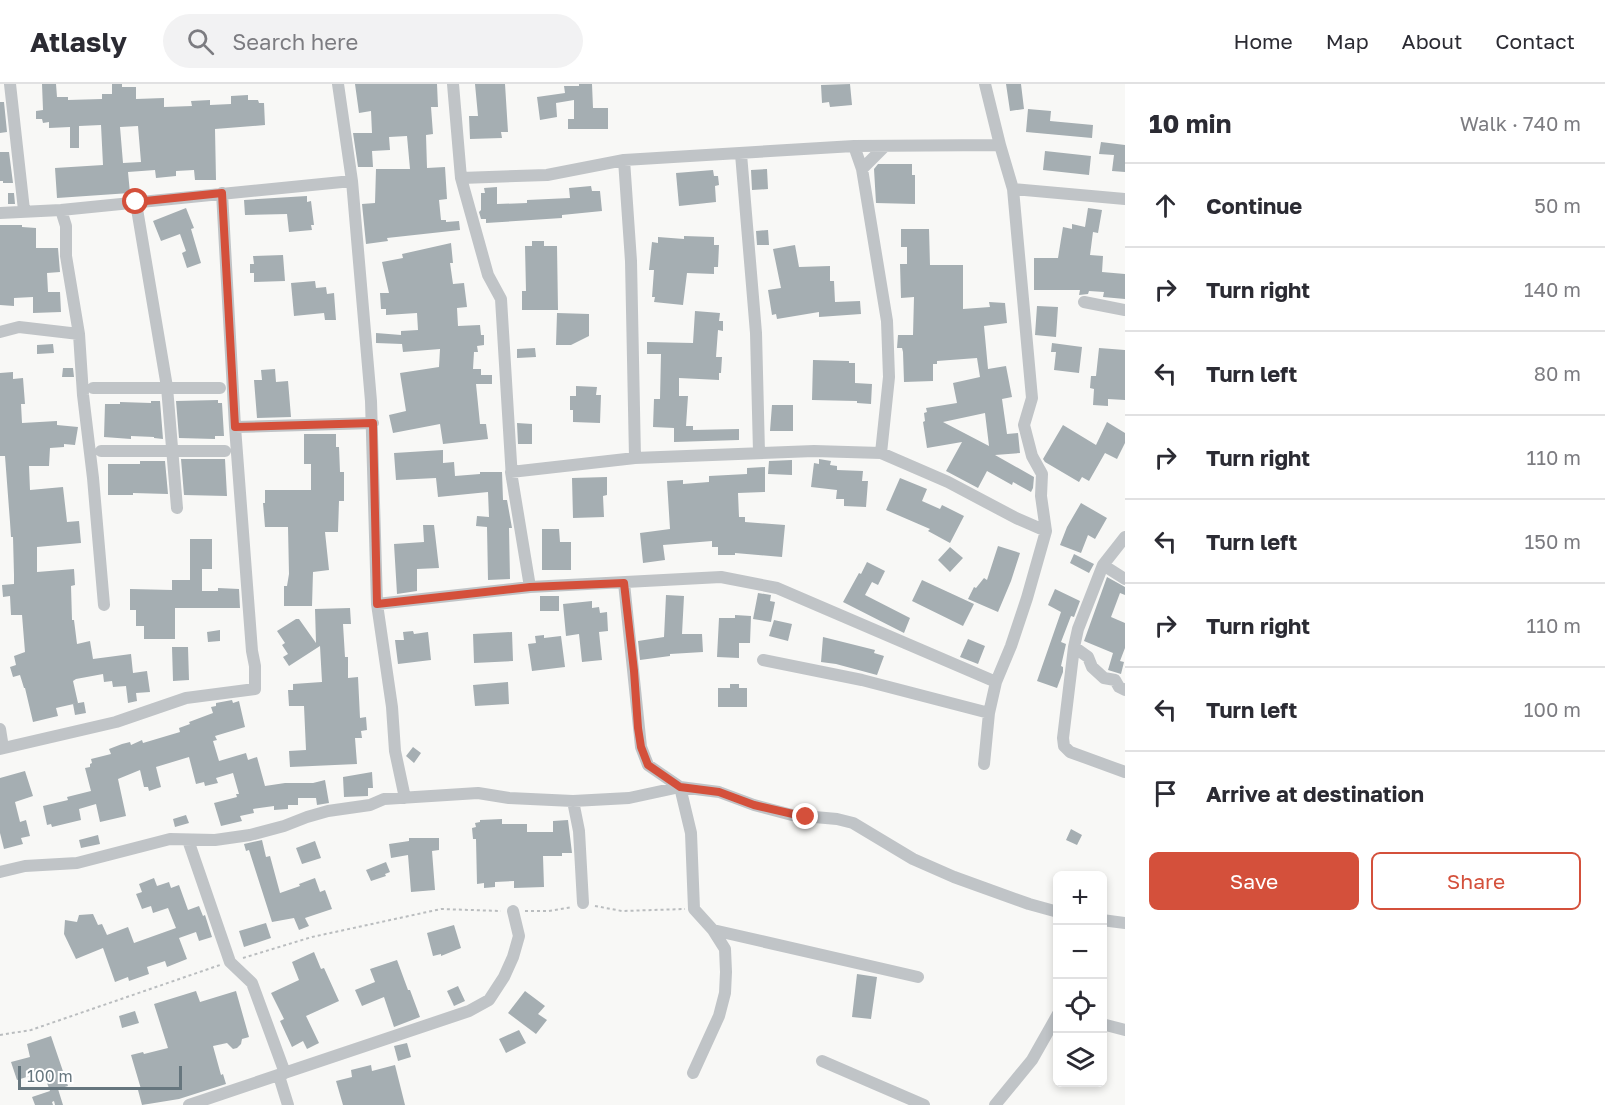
<!DOCTYPE html>
<html lang="en">
<head>
<meta charset="utf-8">
<style>
  body { margin:0; font-family:"Golos Text",sans-serif; background:#f2f2f3; color:#2b2b33 }
  .controls { position:absolute; right:18px; bottom:18px; display:grid; overflow:hidden; border-radius:9px; box-shadow:0 3px 9px #0003 }
  .controls button { width:54px; height:54px; display:grid; place-items:center; padding:0; border:0; border-bottom:2px solid #e1e1e2; background:#fff; color:#2b2b33; font:30px sans-serif }
  .scale { position:absolute; left:18px; bottom:15px; width:164px; box-sizing:border-box; padding-left:6px; border:3px solid #66767e; border-top:0; font-size:16px; line-height:21px; white-space:nowrap; color:#66767e; -webkit-text-stroke:4px #fff; paint-order:stroke }
  .stop { position:absolute; width:18px; height:18px; margin:-14px; border:4px solid #d4503b; border-radius:50%; background:#fff }
  .stop.end { background:#d4503b; border-color:#fff; box-shadow:0 2px 6px #0008 }
  .list { margin:0; padding:0; list-style:none }
  h2 { display:flex; justify-content:space-between; align-items:center; height:78px; margin:0; padding:0 24px; font-size:26px }
  h2 small { font-size:20px; font-weight:400; color:#7c7c81 }
  .list li { display:grid; grid-template-columns:39px 1fr auto; gap:18px; align-items:center; box-sizing:border-box; height:84px; padding:0 24px; border-top:2px solid #e1e1e2 }
  .list b { display:block; font-size:22px; white-space:nowrap }
  .list em { font-size:20px; font-style:normal; color:#7c7c81 }
  .actions { display:flex; gap:12px; padding:18px 24px }
  .actions a { flex:1; padding:14px 0; border:2px solid #d4503b; border-radius:9px; text-align:center; font-size:21px; color:#d4503b }
  .actions .main { background:#d4503b; color:#fff }
  .icon { flex:none; width:33px; height:33px; fill:none; stroke:currentColor; stroke-width:2; stroke-linecap:round; stroke-linejoin:round }
  .map { position:relative; flex:none; width:1125px; height:1021px; overflow:hidden }
  header { display:flex; align-items:center; gap:36px; box-sizing:border-box; height:84px; padding:0 30px; background:#fff; border-bottom:2px solid #e1e1e2 }
  header strong { font-size:28px }
  nav { display:flex; gap:33px; margin-inline-start:auto; font-size:21px }
  .search { width:420px; height:54px; background:#f2f2f3; display:flex; align-items:center; gap:15px; box-sizing:border-box; padding:0 21px; border-radius:33px; color:#7c7c81; font-size:22px }
  main { display:flex }
  aside { flex:1; background:#fff }
  .map>svg:first-child { display:block }
  .building { fill:#a5aeb2; fill-rule:evenodd }
  .lines { fill:none; stroke-linecap:round; stroke-linejoin:round }
  .path { stroke:#babdbf; stroke-width:2; stroke-dasharray:3 3; stroke-linecap:butt }
  .minor { stroke:#c0c4c7; stroke-width:12 }
  .route { stroke:#d4503b; stroke-width:8 }
</style>
</head>
<body>
<header>
<strong>Atlasly</strong>
<div class="search"><svg class="icon" aria-label="search" viewBox="0 0 24 24"><circle cx="10" cy="10" r="6"/><path d="M15 15l6 6"/></svg>Search here</div>
<nav><a>Home</a><a>Map</a><a>About</a><a>Contact</a></nav>
</header>
<main>
<div class="map">
<svg width="1125" height="1021" viewBox="0 0 1125 1021">
  <rect width="100%" height="100%" fill="#f8f8f6"/>
  <path class="building" d="M42,0H56L57,13H68V16L102,15V10H112V0H122V3H136V15L164,14V23L192,22L191,17L210,16V21L231,20V12L248,11V16H258L259,19H264L265,41L215,45L216,96H195L194,86L176,87V92L156,94L155,86L128,88L130,109L57,114L55,84L103,81L101,41L79,42V64H70V43L49,44V38L43,39L42,35H36V27L43,26ZM138,42L141,78L123,79L120,43Z
    M355,0H437L438,23H431L433,50L426,51L427,84L445,83L447,115L439,116L441,136H446V138L459,137L460,146L387,154L388,157L366,160L362,120L375,119L376,85H410L407,52L389,53L390,66L372,67L373,83H358L353,49H372L371,27L359,29Z
    M475,0H505L508,48H501L502,54L470,55L469,32H478Z
    M579,0H592L593,24H608V45H568V35H574V16L556,19L557,33L540,36L537,13L565,9L564,2H579Z
    M850,0L852,21L830,23L829,18L822,19L821,1Z
    M1006,0H1021L1024,25L1010,27Z
    M0,18H4L7,48L0,49Z
    M1028,25L1051,27L1050,37L1093,41L1092,54L1026,48Z
    M1101,58L1125,61V88L1112,87L1114,71L1099,70Z
    M1045,67L1091,72L1089,91L1043,86Z
    M0,68H9L13,99H3V97H0Z
    M878,80H912V91H915V120L876,119L874,85Z
    M767,85L768,105L752,106L751,86Z
    M713,86L714,92H718L719,101L715,102L716,118L679,122L676,89Z
    M591,102L592,107H600L602,127L562,131V134L486,139V135H481L479,128L481,126V109H485L484,104L497,103V120L527,119V116L570,114L569,104Z
    M8,109H14L15,120H8Z
    M307,112V118L311,117L314,141H311L312,146L289,148L287,130L245,131L244,116Z
    M186,124L194,144L191,145L201,179L187,184L182,169L186,167L180,150L161,157L153,137Z
    M1088,124L1102,126L1098,149L1093,148L1090,171L1103,172L1102,188L1125,190V215L1103,213L1104,208L1089,207L1088,210L1079,211L1080,206H1034V174H1058L1063,143L1072,145V140L1085,143Z
    M0,141H22V143L36,144V164H58L60,188L47,189L48,208H60L61,228L33,229V213L14,214V222L0,221Z
    M901,145H929L930,181H963V225L990,223L989,218L1005,219L1007,239L984,242L988,285L1006,282L1012,313L1002,315L1007,350L1018,349L1020,369L995,371L1034,393L1033,404L1031,408L1013,398L1012,401L987,387L978,404L946,387L962,358L927,364L923,338L925,337L924,329L927,328L926,324L957,319L953,299L980,293L977,274L937,277V280H933V297L904,298L903,268L902,264H897L898,251H913L914,213L901,214L900,180H907V163H901ZM985,329L989,362L943,338Z
    M768,146L769,161H757L756,147Z
    M684,152L714,153V161H719L718,183H714V190L687,189L683,221L654,218L655,213H652L654,186H649L652,158L658,159V153L684,155Z
    M532,157H544V162H557L558,226H522V207H526L525,162H532Z
    M451,159L453,179H450L453,200L464,199L467,223L457,224L458,242L480,241L481,251H484V261L477,262L478,268H474L473,285H481V291H492V300H476L480,340H486L488,355L443,360L440,340L393,349L389,331L406,327L400,289L439,283L440,265L403,268L402,260L376,259V249L401,251V247L418,246L417,229L386,231V225H381L380,209H389L382,178L403,174L402,170Z
    M795,161L799,183L830,182V197H834L835,218L860,217L861,230L819,233V228L777,235L776,230L772,231L768,206L781,204L773,165Z
    M283,171L285,197L254,198V189H250V180H254L253,172Z
    M315,197L316,204L326,203L327,210L334,209L336,236H325L324,229L294,232L291,199Z
    M1037,222L1058,223L1056,253L1035,251Z
    M695,227L720,229L719,237H723V247L718,246L716,273H722L721,289H719V296L679,294V312H688L686,342H693V346L739,345V356L674,358V344L653,343L654,315H660L661,270H647V258L693,259Z
    M557,229L589,230V252L571,261H556Z
    M1052,259L1082,263L1079,289L1054,286L1056,268H1051Z
    M53,260L54,269L37,270V261Z
    M535,264L536,273L517,274V265Z
    M1099,264L1125,266V316L1108,315V322L1093,321L1094,305L1090,304L1091,292H1096Z
    M813,276L849,277V279H855V299L872,300L871,320L857,319V317L812,316Z
    M63,284H73L74,293H62Z
    M275,285L276,298L288,297L291,333L257,334L254,296H262L261,286Z
    M13,288V295L23,294L25,320H21L22,339L57,337V341L78,343L75,361L64,360V363L50,364L49,382H29L30,406L63,403L67,438L79,437L81,459L37,463V488L74,485L75,501L71,502L72,536H74L77,560L90,557L93,575L131,570L133,589L147,587L150,608L136,609L137,617L128,619L126,602L113,603L112,597L104,598L103,590L76,595L73,597L78,619L56,624L58,632L33,638L25,604H24L20,591L13,593L10,583L16,581L14,572L25,568L22,531H11L10,512L3,513L2,501L14,500V491L13,453H11L10,438L5,372H0V289Z
    M576,302L597,303L596,311H601L600,339L573,338V326H570V312H576Z
    M218,316V319H222L224,352H215V355L179,354L176,317Z
    M151,317H160L163,355L154,354V353L131,352V355L104,353L105,320H120V318L151,319Z
    M772,321H793V347H770Z
    M1107,338L1125,349V359L1117,375L1105,369L1089,397L1082,393L1079,398L1045,378L1043,375L1063,341L1096,361Z
    M517,339L532,340V360H518Z
    M304,350H336V363H339L340,388H344V417H339L338,448H325L329,486L313,488L312,522H284V502H287L289,490L288,443H265L263,419H265V406H311V380H304Z
    M443,366V379L454,378L455,392L480,390V388H502L503,416H507L512,444H509L510,495L488,496L487,443L476,442L477,432L489,433L488,408L438,413L436,394L396,396L394,369Z
    M181,375H225L227,412L184,411Z
    M819,375L831,377L830,381L837,382V386L863,387L862,397H868L866,423L844,422V415H836L837,406L811,403L814,379L819,380Z
    M792,376V391L768,390L769,377Z
    M140,377H165L168,410L133,409V411H108V380H140Z
    M765,383V408L738,409L739,433H745V438L785,441L782,473L735,469V471H718V463H712V457L663,461L665,476L643,479L640,449L670,445L667,397L683,396V400L709,398V392L747,390V384Z
    M607,393V411L603,412L604,433L573,434L572,394Z
    M900,394L927,405L922,417L940,425L942,421L964,432L950,459L928,447L930,445L886,426Z
    M1081,419L1107,434L1095,455L1088,451L1081,469L1060,461L1067,443Z
    M423,441H434L439,484L417,485V507L397,510L394,460L424,458Z
    M542,445H559L560,458H571V486H542Z
    M190,455H212V485H202V507H218V504L239,505L240,524H175V555H144V542H136V526H130V505L172,506V496H190Z
    M998,462L1020,469L1011,497L998,528L968,515L974,503L976,504L984,494L987,496Z
    M950,463L963,474L950,488L938,476Z
    M1074,470L1094,480L1089,489L1070,479Z
    M867,478L885,487L878,501L872,498L865,511L910,534L904,549L843,518L859,489L861,490Z
    M1107,493L1125,503V511L1120,509L1111,533L1125,539V564L1120,577L1124,578L1121,590L1108,586L1113,569L1084,557Z
    M922,496L974,520L963,542L912,517Z
    M1055,505L1080,517L1074,533L1071,532L1061,558L1066,560L1061,582L1063,583V588L1057,604L1037,597L1061,528L1048,521Z
    M758,509L771,511L770,517L775,518L771,538L753,535Z
    M666,511L684,512L682,550H702L703,568L670,570V572L640,576L638,557L664,553Z
    M540,512H559V527H540Z
    M592,517V524L599,523L600,529L607,528L608,547L599,548L602,576L582,578L579,550L566,552L563,520Z
    M350,524L351,540H343L345,573H348V594L358,593L360,634L366,633L367,646L361,647L362,654H355L357,680L290,683L289,667L306,666L304,622H289L288,606H293V600L322,598L320,562L289,582L283,573L288,570L282,561L285,559L277,547L296,535H299L316,559L315,525Z
    M735,531L751,532L750,559H739V574L717,573L719,534H735Z
    M774,536L792,540L788,557L769,552Z
    M220,546V557L208,558L207,548Z
    M413,547L414,550L428,548L431,576L398,580L395,556H404L403,548Z
    M512,548L513,577L474,579L473,550Z
    M544,551V554L561,552L565,583L532,587L528,560L536,559L535,552Z
    M823,553L875,566L874,569L884,572L877,591L836,580L821,578Z
    M968,555L985,562L978,580L960,573Z
    M172,563H188L189,596L173,597Z
    M508,598L509,620L475,622L473,601Z
    M730,600H739V604H747V623H718V604H730Z
    M232,616L233,619L239,617L245,643L215,652L217,656L213,657L219,677L246,669L248,676L257,673L265,702L285,699H313L325,696L329,719L317,721L316,714H298V721H288V725L274,726V722L253,725L254,729L240,732L242,737L221,742L214,719L237,713L236,710H239L233,689L216,694L218,699L205,702L204,698L196,700L189,673L156,683L161,703L149,707L148,703H144L140,686L118,695L126,732L100,738L96,720L79,725L81,736L52,743L51,740L47,741L43,722L68,716L67,713L91,707L85,684L90,683V680L92,679L91,675L111,670L109,665L122,660L130,658L131,661L142,656L143,659L180,648L179,644L190,640L189,638L213,629L211,623L216,622V619Z
    M84,618L86,629L75,631L73,620Z
    M413,663L421,669L414,679L406,672Z
    M25,687L33,712L15,718L20,738L26,736L30,752L21,754L23,760L4,765L0,749V694Z
    M372,688L373,704H368V712L344,713L343,693Z
    M186,731L189,739L175,743L173,735Z
    M502,735V740H527V748H553V737L568,736L572,769H562V772H543L544,803L514,804V797L495,798V803L484,804V799L477,800L476,755H473L472,744L476,743L475,739L480,738V736Z
    M1071,745L1082,751L1077,761L1066,756Z
    M98,751L100,760L81,764L79,756Z
    M409,754H439V766L432,767L435,806L411,808L408,771L391,774L389,760L409,757Z
    M262,756L266,773L270,772L280,809L300,802L299,800L315,794L320,808L325,806L332,825L305,834L309,842L299,846L294,834L272,838L249,766L246,767L244,760Z
    M315,757L321,774L302,780L296,764Z
    M386,778L390,788L385,790L386,792L371,797L366,786Z
    M154,794L157,802L169,798L171,804L179,801L188,826L199,822L203,832L205,831L212,853L199,857L196,848L179,854L187,875L167,883L165,877L147,883L149,890L129,897L128,893L115,898L103,864L76,875L64,850L65,836L77,838L79,831L93,830L98,841L102,840L107,851L128,843L134,859L176,844L168,824L153,829L151,822L142,825L136,810L142,808L139,800Z
    M266,839L271,854L244,863L239,847Z
    M454,841L461,864L441,872V870L433,872L427,849Z
    M314,868L321,885L324,884L339,917L306,932L319,959L307,965L303,957L292,963L280,937L284,935L271,909L299,896L292,878Z
    M397,876L408,906H410L420,933L394,943L384,913L362,922L355,906L375,898L370,885Z
    M857,890L877,893L871,935L852,933Z
    M458,902L465,917L454,922L447,907Z
    M196,907L200,918L236,907L249,953L242,955L241,960L237,964L233,965L227,959L213,962L221,991L223,990L226,1000L179,1015L142,1021L138,1006L141,1005L131,971L143,968L144,970L168,964L154,920Z
    M525,907L545,922L538,930L547,936L536,950L508,929Z
    M135,927L139,939L122,944L119,932Z
    M519,946L526,959L506,969L499,955Z
    M51,952L68,1002L58,1005L63,1021H55L54,1017L52,1018L53,1021H35L32,1013L50,1007L43,988L17,996L11,978L30,973L27,960Z
    M407,959L411,973L398,977L394,962Z
    M371,981L372,987L395,981L405,1021H343L336,997L352,993L351,986Z"/>
  <g class="lines">
    <path class="path" d="M595,822L622,827L685,825
      M525,827H549L572,823
      M243,874L312,853L441,825L501,827
      M0,951L31,946L220,881"/>
    <path class="minor" d="M10,0L24,126
      M338,0L352,97L371,317L377,520L392,623L395,667L405,714
      M453,0L461,94L488,191L501,215L512,395
      M854,62L862,85L887,237L889,293L881,369
      M741,70L756,249L759,368
      M624,76L631,177L635,374
      M862,85L884,63
      M461,94L547,91L624,76L854,62L1000,61
      M1013,105L1125,115
      M136,119L167,303L177,424
      M61,126L66,142V172L79,250L83,311L93,394L104,521
      M0,129L61,126L352,97
      M1084,218L1125,226
      M0,248L19,243L79,250
      M93,304H220
      M235,343L373,339
      M101,367H225
      M1125,453L1103,481L1078,545L1074,563L1063,654L1064,662L1070,668L1125,688
      M1103,481L1125,495
      M624,499L641,663L648,681L680,703L691,749L694,825L713,846L725,865L726,888L725,909L719,932L693,989
      M530,503L511,388L635,374L814,367L881,369L948,398L1016,434L1046,447
      M377,520L530,503L721,493L777,504L996,598
      M1074,563L1088,573L1092,583L1104,594L1115,596L1119,603L1125,606
      M763,576L862,596L989,629
      M0,645L3,664
      M0,665L116,638L186,614L255,605V582L252,567L235,343L222,109
      M984,680L989,629L996,598L1011,562L1027,514L1046,447L1041,412L1042,390L1032,372L1024,341L1032,314L1013,105L1000,61L985,0
      M573,717L579,747L583,819
      M188,756L230,878L252,899L285,989
      M0,788L25,782L77,779L170,755L215,756L250,751L284,742L307,733L328,727L370,721L384,715L478,709L509,714L573,717L629,714L680,703L719,708L754,721L792,731L837,735L853,739L913,775L954,793L1029,820L1058,828
      M1102,836L1125,839
      M713,846L918,893
      M1102,940L1125,946
      M822,977L924,1021
      M279,992L288,1021
      M189,1021L469,927L489,916L504,893L513,873L519,852L513,827
      M995,1021L1032,976L1058,930"/>
  </g>
  <g class="lines">
    <path class="route" d="M136,118L222,109L235,343L373,339L377,520L530,503L624,499L634,587L638,644L641,663L648,681L680,703L719,708L754,721L806,733"/>
  </g>
</svg>
<div class="controls">
<button>+</button>
<button>−</button>
<button><svg class="icon" aria-label="locate" viewBox="0 0 24 24"><circle cx="12" cy="12" r="6"/><path d="M12 2v4M12 18v4M2 12h4M18 12h4"/></svg></button>
<button><svg class="icon" aria-label="layers" viewBox="0 0 24 24"><path d="M12 4l9 5-9 5-9-5zM3 14l9 5 9-5"/></svg></button>
</div>
<div class="scale">100 m</div>
<div class="stop" style="left:136px;top:118px"></div>
<div class="stop end" style="left:806px;top:733px"></div>
</div>
<aside>
<h2>10 min<small>Walk · 740 m</small></h2>
<ul class="list">
<li><svg class="icon" aria-label="ahead" viewBox="0 0 24 24"><path d="M12 20V5M6 11l6-6 6 6"/></svg><div><b>Continue</b></div><em>50 m</em></li>
<li><svg class="icon" aria-label="right" viewBox="0 0 24 24"><path d="M7 20v-9h11M14 6l5 5-5 5"/></svg><div><b>Turn right</b></div><em>140 m</em></li>
<li><svg class="icon" aria-label="left" viewBox="0 0 24 24"><path d="M17 20v-9H6M10 6l-5 5 5 5"/></svg><div><b>Turn left</b></div><em>80 m</em></li>
<li><svg class="icon" aria-label="right" viewBox="0 0 24 24"><path d="M7 20v-9h11M14 6l5 5-5 5"/></svg><div><b>Turn right</b></div><em>110 m</em></li>
<li><svg class="icon" aria-label="left" viewBox="0 0 24 24"><path d="M17 20v-9H6M10 6l-5 5 5 5"/></svg><div><b>Turn left</b></div><em>150 m</em></li>
<li><svg class="icon" aria-label="right" viewBox="0 0 24 24"><path d="M7 20v-9h11M14 6l5 5-5 5"/></svg><div><b>Turn right</b></div><em>110 m</em></li>
<li><svg class="icon" aria-label="left" viewBox="0 0 24 24"><path d="M17 20v-9H6M10 6l-5 5 5 5"/></svg><div><b>Turn left</b></div><em>100 m</em></li>
<li><svg class="icon" aria-label="arrive" viewBox="0 0 24 24"><path d="M6 21V4h12l-3 4 3 4H6"/></svg><div><b>Arrive at destination</b></div></li>
</ul>
<div class="actions"><a class="main">Save</a><a>Share</a></div>
</aside>
</main>
</body>
</html>
